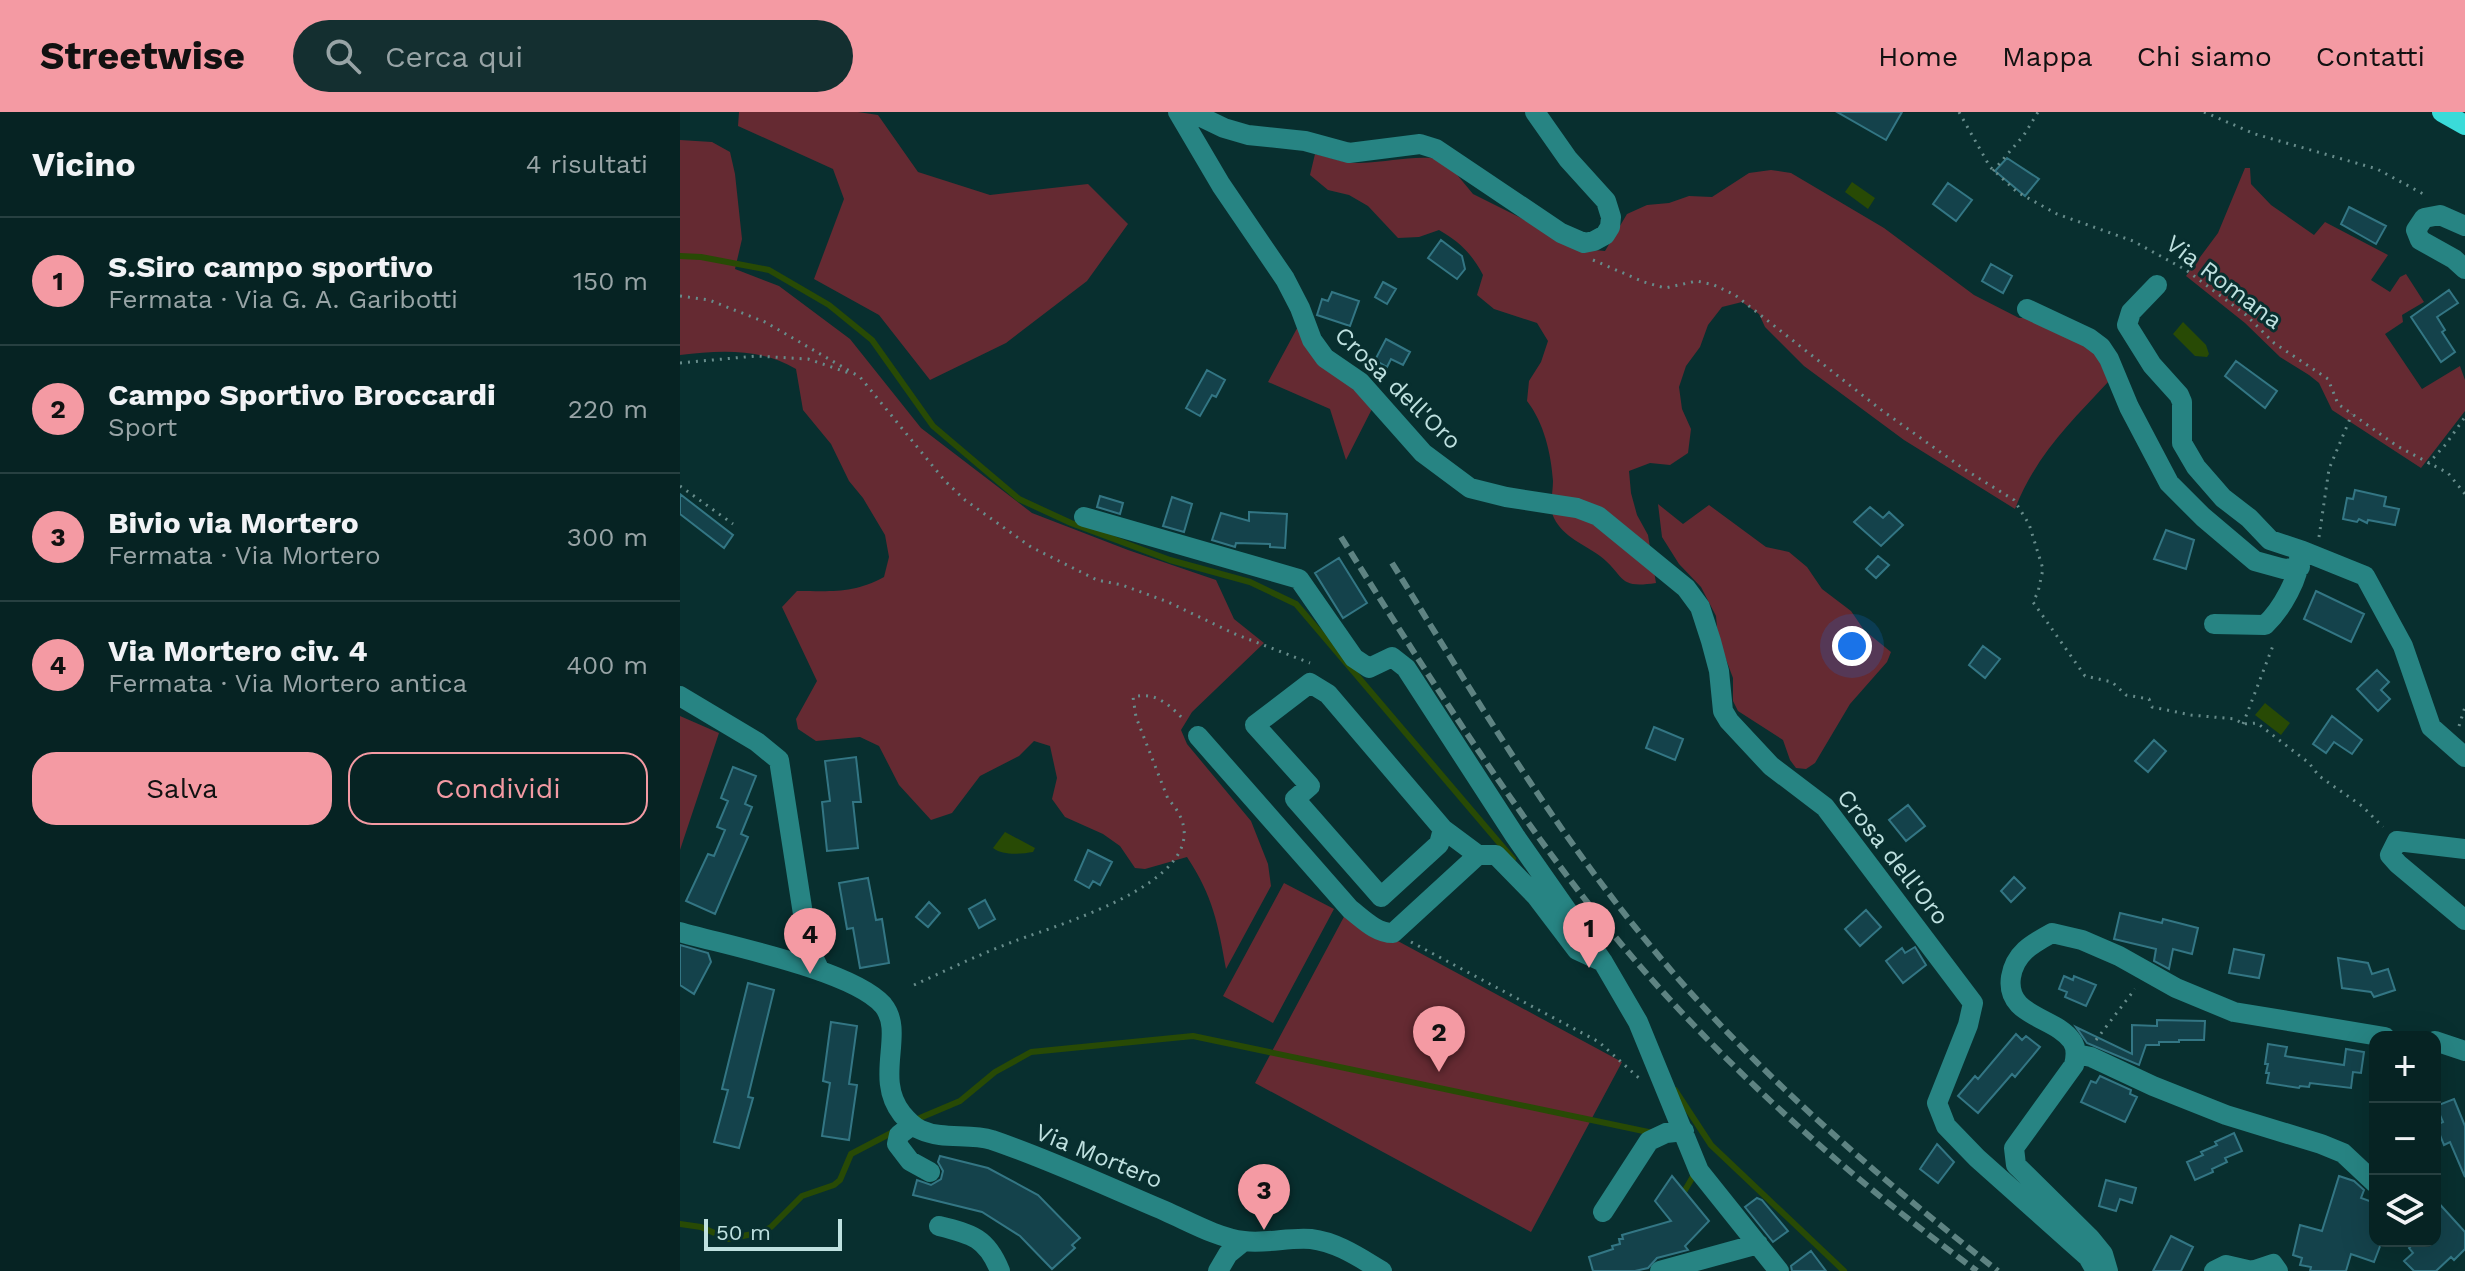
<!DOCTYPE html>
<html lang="it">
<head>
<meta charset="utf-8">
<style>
  body { margin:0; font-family:"Work Sans",sans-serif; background:#142f30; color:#f1f3f6 }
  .controls { position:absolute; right:24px; bottom:24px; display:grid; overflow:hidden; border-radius:16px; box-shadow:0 8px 32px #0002 }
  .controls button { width:72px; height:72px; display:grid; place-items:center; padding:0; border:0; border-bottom:2px solid #274041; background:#062323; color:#f1f3f6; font:40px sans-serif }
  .scale { position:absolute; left:24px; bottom:20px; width:138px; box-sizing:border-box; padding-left:8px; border:4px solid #bfe1e0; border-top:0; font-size:22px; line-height:28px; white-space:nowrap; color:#bfe1e0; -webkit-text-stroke:6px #082f2f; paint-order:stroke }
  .you { position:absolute; left:1172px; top:534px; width:28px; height:28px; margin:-20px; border:6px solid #fff; border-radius:50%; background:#1a73e8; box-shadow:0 0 0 12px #1a73e833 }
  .badge { display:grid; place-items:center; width:52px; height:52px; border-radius:50%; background:#f49aa3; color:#111; font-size:26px; font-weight:700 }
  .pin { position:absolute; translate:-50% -66px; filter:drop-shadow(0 2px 4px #0008) }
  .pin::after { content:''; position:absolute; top:42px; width:28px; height:24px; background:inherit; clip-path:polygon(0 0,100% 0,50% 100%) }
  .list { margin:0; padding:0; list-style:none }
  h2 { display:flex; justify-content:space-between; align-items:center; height:104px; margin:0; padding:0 32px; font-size:34px }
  h2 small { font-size:26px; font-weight:400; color:#98a4a6 }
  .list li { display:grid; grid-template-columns:52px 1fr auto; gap:24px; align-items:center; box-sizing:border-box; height:128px; padding:0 32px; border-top:2px solid #274041 }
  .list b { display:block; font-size:30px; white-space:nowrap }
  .list p { margin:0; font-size:26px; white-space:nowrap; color:#98a4a6 }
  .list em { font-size:26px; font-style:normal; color:#98a4a6 }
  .actions { display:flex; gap:16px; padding:24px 32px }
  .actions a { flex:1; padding:18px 0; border:2px solid #f49aa3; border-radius:24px; text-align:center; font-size:28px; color:#f49aa3 }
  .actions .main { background:#f49aa3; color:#111 }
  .icon { flex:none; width:44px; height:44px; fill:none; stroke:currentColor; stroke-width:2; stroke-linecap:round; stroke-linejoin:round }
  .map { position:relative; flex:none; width:1785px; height:1159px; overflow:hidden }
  header { display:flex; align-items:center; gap:48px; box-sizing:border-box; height:112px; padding:0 40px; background:#f49aa3; color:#111 }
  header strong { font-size:38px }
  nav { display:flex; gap:44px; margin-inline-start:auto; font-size:28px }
  .search { width:560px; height:72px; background:#142f30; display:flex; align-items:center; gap:20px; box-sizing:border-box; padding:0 28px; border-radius:44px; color:#98a4a6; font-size:30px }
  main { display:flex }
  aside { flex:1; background:#062323 }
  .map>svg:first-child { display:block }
  .green { fill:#652a32 }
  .water { fill:#284a05 }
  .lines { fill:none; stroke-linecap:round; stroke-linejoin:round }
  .stream { stroke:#284a05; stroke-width:6 }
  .building { fill:#14424b; stroke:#337684; stroke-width:2 }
  .path { stroke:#678c8b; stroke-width:3; stroke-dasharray:2 6; stroke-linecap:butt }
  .minor { stroke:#278483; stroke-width:20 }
  .major { stroke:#3adbd9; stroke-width:20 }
  .rail { stroke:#5e8382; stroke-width:6; stroke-dasharray:12 6; stroke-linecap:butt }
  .labels { text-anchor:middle; stroke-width:6; stroke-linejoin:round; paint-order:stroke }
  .street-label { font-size:24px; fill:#bfe1e0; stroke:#082f2f }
</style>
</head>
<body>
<header>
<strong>Streetwise</strong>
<div class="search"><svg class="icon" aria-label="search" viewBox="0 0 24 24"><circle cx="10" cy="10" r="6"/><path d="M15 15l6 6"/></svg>Cerca qui</div>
<nav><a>Home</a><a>Mappa</a><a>Chi siamo</a><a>Contatti</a></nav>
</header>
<main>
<aside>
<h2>Vicino<small>4 risultati</small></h2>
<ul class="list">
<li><span class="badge">1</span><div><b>S.Siro campo sportivo</b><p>Fermata · Via G. A. Garibotti</p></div><em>150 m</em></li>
<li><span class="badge">2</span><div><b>Campo Sportivo Broccardi</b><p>Sport</p></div><em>220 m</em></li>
<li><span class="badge">3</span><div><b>Bivio via Mortero</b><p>Fermata · Via Mortero</p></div><em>300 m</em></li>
<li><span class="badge">4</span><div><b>Via Mortero civ. 4</b><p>Fermata · Via Mortero antica</p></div><em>400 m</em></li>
</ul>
<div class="actions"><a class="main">Salva</a><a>Condividi</a></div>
</aside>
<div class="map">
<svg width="1785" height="1159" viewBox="0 0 1785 1159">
  <rect width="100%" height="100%" fill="#082f2f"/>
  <path class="green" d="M59,0H178L198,3L238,60L310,83L408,72L448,112L407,169L326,231L250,268L199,203L134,167L164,87L153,57L58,14Z
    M0,28L32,30L50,40L55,62L62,127L55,157L99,174L170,227L241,316L352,401L448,438L536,468L554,507L584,531L512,600L501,618L507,632L571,709L588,752L591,774L546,857C538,812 533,784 507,745L465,757L455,756L440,734L423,722L385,705L372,687L377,666L370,634L354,629L339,644L300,664L272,701L251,708L219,673L199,634L180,625L136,629L118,617L116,607L137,569L102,495L117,479C151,479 173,482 204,465L209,445L205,423L183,386L169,369L151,332L123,298L116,257C80,236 41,238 0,243Z
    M635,42C649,45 666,52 680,51C712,50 730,43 764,47L793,82L903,137L925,139L947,102L967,93L989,91L1009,84L1032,85L1069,61L1091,58L1111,61L1204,116L1294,183L1339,206H1353L1413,236L1429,269C1390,311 1356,343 1335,397L1224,328L1124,254L1085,215L1079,202L1062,190L1042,195L1028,213L1020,235L1006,254L999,275L1002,297L1011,317L1008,341L990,353L970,351L949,359L951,381L957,403L968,423L976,471C936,477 946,464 920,444C904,432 883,425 874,406C869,396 873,380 873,369C871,341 864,311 847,289L849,269L861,250L868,229L857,211L814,197L797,183L803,163C792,142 780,130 759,118L739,125L718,126L688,94L669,83L648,78L630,63Z
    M1565,56H1570L1571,72L1591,93L1634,123L1645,110L1708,143L1691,168L1710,180L1720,165L1726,162L1744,190L1722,203L1723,210L1705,222L1742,277L1780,254L1785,268V299L1741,356L1652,298L1639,271L1629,263L1600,245L1565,211L1506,164L1538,121Z
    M621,209L695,291L666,348L650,297L588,270Z
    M978,392L1003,412L1029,393L1086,435L1109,440L1127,455L1142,477L1171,499L1184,518L1211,540L1207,550L1170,592L1135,651L1126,657L1116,656L1110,648L1103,628L1058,599L1053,589V566L1038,526L1036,504L1021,475L999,452L982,425Z
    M0,604L39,621L0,738Z
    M604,771L654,797L593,911L543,884Z
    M666,801L942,950L851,1120L575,971Z"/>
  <path class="water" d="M1172,70L1195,86L1188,97L1165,80Z
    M1503,210L1526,233L1529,242L1527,245L1515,244L1493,222Z
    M1585,591L1610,611L1601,623L1575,603Z
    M325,720L355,736L353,740C342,742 323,744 313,736Z"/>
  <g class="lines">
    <path class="stream" d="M0,144L21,145L89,158L149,193L192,228L253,314L339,387L391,411L490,448L570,470L616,492L833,747
      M995,978L1031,1033L1164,1159
      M235,1008L280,989L315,960L351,940L513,924L973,1021
      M1001,1085L1015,1061
      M0,1112L21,1115L48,1127L82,1120L91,1115L122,1084L154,1073L160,1068L171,1042L215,1019"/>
  </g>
  <path class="building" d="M1157,0H1222L1206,28Z
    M1327,46L1359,67L1345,84L1315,59Z
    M1268,71L1292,88L1276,109L1253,92Z
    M1669,95L1706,114L1696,132L1661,112Z
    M761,128L782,144L785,157L777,167L748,146Z
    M1311,152L1332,164L1323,181L1302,169Z
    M703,170L716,177L707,192L695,185Z
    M1769,178L1778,191L1757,205L1765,218L1762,220L1775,240L1761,250L1731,205Z
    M652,180L679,189L670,214L637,203L642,187L648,189Z
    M706,227L730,240L723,253L711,247L707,255L695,248Z
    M1556,249L1597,279L1585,296L1545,264Z
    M527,258L545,268L536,285L532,283L520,304L506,296Z
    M1675,378L1706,385L1704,394L1719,397L1715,413L1688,408L1687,411L1679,407L1677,410L1663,407L1667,386L1673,387Z
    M0,382L53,423L44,436L0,402Z
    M420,384L443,391L440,402L417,395Z
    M492,385L512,392L504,420L483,414Z
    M1190,395L1203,406L1209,400L1223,413L1201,434L1174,410Z
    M569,400L607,402L605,436L590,435V432L556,431L555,435L532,428L541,401L569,409Z
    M1486,418L1514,428L1506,457L1474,447Z
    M1198,444L1209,453L1196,466L1186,457Z
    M659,446L687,491L663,506L635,461Z
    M1636,479L1684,502L1671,530L1624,507Z
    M1303,534L1320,547L1305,566L1289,553Z
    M1697,558L1709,570L1701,578L1710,587L1698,599L1677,577Z
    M1652,604L1682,628L1672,642L1654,630L1646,641L1633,632Z
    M974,615L1003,627L995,648L966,636Z
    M1474,628L1486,639L1468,660L1455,649Z
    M176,645L181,690H173L178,736L147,739L142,690L150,689L145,649Z
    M53,655L76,664L65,692L72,695L61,722L68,725L35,802L6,789L28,742L34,744L45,718L37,715L48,689L41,686Z
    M1228,693L1245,714L1226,729L1209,708Z
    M408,738L432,750L420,773L413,769L409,776L395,768Z
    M1334,765L1345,776L1331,790L1321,779Z
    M188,766L196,808L202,807L209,851L180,856L173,816L167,817L159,771Z
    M305,788L315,807L299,816L289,797Z
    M249,790L260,801L248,815L236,805Z
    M1186,798L1201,815L1180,834L1165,817Z
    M1440,801L1482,811L1483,807L1518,816L1512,842L1493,837L1489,857L1474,849L1476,837L1434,827Z
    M0,833L28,841L31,850L14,882L0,873Z
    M1235,835L1246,853L1223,871L1206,849L1222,836L1225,841Z
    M1554,837L1584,843L1579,866L1549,861Z
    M1658,846L1688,851L1692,862L1708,857L1715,878L1694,885L1691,880L1662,876Z
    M1384,864L1393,868L1394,864L1416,873L1406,894L1385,885L1387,880L1379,877Z
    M68,871L94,878L68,985L73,986L59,1036L34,1030L48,978L42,977Z
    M1477,908L1525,909L1524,928H1499V930H1479V933H1466L1459,953L1407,931L1396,915L1452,942V913L1477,914Z
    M151,910L177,914L169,972L177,973L169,1028L142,1024L150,971L143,969Z
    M1336,922L1342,928L1346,924L1360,935L1335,965L1332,962L1298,1001L1278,984L1295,964L1298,967Z
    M1588,932L1607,935L1605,944L1664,953L1666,937L1684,940L1681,961L1673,960L1671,976L1630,971L1629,975L1620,974L1619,976L1587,971L1589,961H1586L1588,952H1585Z
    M1420,964L1451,978L1450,982L1457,985L1445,1010L1401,990L1411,969L1416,971Z
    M1774,987L1785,1014V1065L1770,1030L1764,1033L1756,1013L1763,1010L1756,994Z
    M1554,1021L1562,1039L1545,1046L1547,1050L1532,1057L1533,1060L1515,1068L1507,1050L1523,1043L1521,1040L1537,1033L1535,1030Z
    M1257,1032L1274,1050L1258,1071L1240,1057Z
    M260,1044L308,1056L358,1083L400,1126L392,1133L395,1136L372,1157L340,1124L302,1100L233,1083L237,1068L251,1073L261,1067L263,1059L258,1050Z
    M992,1064L1029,1109L1005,1134L1008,1138L977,1146L968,1156L955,1159H913L909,1145L933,1137L932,1134L940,1132L939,1127H943L942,1123L991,1109L975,1089Z
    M1659,1064L1674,1069L1684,1078L1681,1086L1695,1091V1129H1702L1694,1150L1671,1142L1666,1159H1630L1631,1155L1620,1153L1622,1146L1613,1143L1620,1113L1642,1119Z
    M1426,1068L1456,1076L1452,1091L1440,1087L1436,1099L1419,1094Z
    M1077,1086L1082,1088L1108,1119L1093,1130L1065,1095Z
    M1755,1087L1785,1120V1137L1774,1148L1771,1145L1756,1159H1734L1724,1149L1733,1141L1729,1136L1736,1129H1755Z
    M1491,1124L1513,1135L1501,1159H1473Z
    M1131,1139L1146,1159H1112L1111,1154Z"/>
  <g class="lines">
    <path class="path" d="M1279,0L1310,55L1337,80L1377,102L1453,129L1506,158L1566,203L1594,231L1648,267L1658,292L1717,334L1768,361L1785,382
      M1524,0L1575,22L1697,57L1747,84
      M1313,59L1344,23L1358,0
      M913,148L964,170L985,176L1017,169L1034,173L1055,183L1200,297L1284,357L1334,388L1349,412L1363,457L1358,480L1353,490L1405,564L1432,570L1446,583L1469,587L1472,595L1477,596L1511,603L1555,607L1563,612L1577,611L1629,651L1639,664L1682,694L1703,715
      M0,184L29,188L85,210L180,265L265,369L285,388L351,435L417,468L442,473L488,490L555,522L630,551
      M0,251L76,244L128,247L169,261
      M1748,352L1766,332L1785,305
      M0,374L53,412
      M1639,425L1649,357L1672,302
      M1563,612L1594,531
      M1779,614L1785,595
      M731,830L919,930L960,967
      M234,873C267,858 300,842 335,829C382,811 558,762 488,687L456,605L453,585C475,579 490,593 505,609
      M1416,928L1455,877"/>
    <path class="minor" d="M498,0L541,73L605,167L620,196L632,228L645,246L680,270L743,341L790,376L826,385L897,396L918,404L1006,476L1020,495L1031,529L1039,559L1043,599L1049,609L1091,654L1145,695L1293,891L1288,913L1257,991L1266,1014L1297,1046L1408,1145L1416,1159
      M501,3H517L544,16L568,23L625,29L669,41L740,32L756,37L881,121L904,131L914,129L925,123L930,115L931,105L926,89L888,47L855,0
      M1785,114L1760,103L1744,106L1736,118L1740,128L1774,147L1785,157
      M1477,173L1451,200L1447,213L1472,253L1499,283L1502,290V331L1516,355L1543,386L1569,406L1590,428L1623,439
      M1347,197L1409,226L1421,235L1429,247L1449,295L1489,371L1523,405L1575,449L1604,457L1620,455
      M404,405L619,467L674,546L689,556L712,545L726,556L835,724L923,850L958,910L1019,1059L1099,1159
      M1534,512L1585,513C1601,498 1621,464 1619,443L1623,439L1685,464L1723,534L1751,615L1785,645
      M0,584L77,630L99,648L128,834L140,859
      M518,624L670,797C683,807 696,821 713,821L798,743H816L856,784L897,838L923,850
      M763,717L759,732L701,785L615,687L630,674L575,613L630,571L648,582L763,717L798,743
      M1785,737L1717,729L1710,743L1718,752L1785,808
      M0,820C49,834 172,858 203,893C226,921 193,965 222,1002C227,1008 233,1015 241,1018C263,1028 289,1021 312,1028C371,1048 428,1075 485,1099C510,1110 538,1126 564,1129C586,1132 609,1125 631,1127C657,1130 680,1146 702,1159
      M1755,929L1785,939
      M1396,942L1411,945L1473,974L1546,1003L1641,1032L1663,1041L1695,1071
      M232,1013L219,1023L217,1032L230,1049L250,1060
      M923,1100L969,1029L986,1021L1004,1019
      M259,1114C292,1122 307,1126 320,1159
      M538,1159L548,1142L564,1129
      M980,1159L1078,1132
      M1428,1159L1423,1142L1410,1126L1336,1053L1334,1036L1394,953C1396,945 1397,936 1392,929C1375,904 1325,905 1331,865C1335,841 1352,832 1372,821L1402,828L1439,844L1496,876L1554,900L1705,925
      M1534,1159L1546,1153L1572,1159L1593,1152L1598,1159"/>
    <path class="major" d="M1762,0L1785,13"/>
    <path class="rail" d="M661,425C738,547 815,671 904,786C1015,929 1151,1052 1297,1159
      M712,451C794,583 873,717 973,837C1074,959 1194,1062 1318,1159"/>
  </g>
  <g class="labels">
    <g class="street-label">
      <text transform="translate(1544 170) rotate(37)" y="8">Via Romana</text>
      <text transform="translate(718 276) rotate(44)" y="8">Crosa dell'Oro</text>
      <text transform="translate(1213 745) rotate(52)" y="8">Crosa dell'Oro</text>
      <text transform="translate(419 1044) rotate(22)" y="8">Via Mortero</text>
    </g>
  </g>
</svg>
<div class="controls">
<button>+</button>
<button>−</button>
<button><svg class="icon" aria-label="layers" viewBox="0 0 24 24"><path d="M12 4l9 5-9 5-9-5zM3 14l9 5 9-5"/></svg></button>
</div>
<div class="scale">50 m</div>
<div class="you"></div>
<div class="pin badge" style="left:909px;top:856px">1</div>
<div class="pin badge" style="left:759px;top:960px">2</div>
<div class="pin badge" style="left:584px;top:1118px">3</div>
<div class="pin badge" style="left:130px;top:862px">4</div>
</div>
</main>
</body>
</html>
